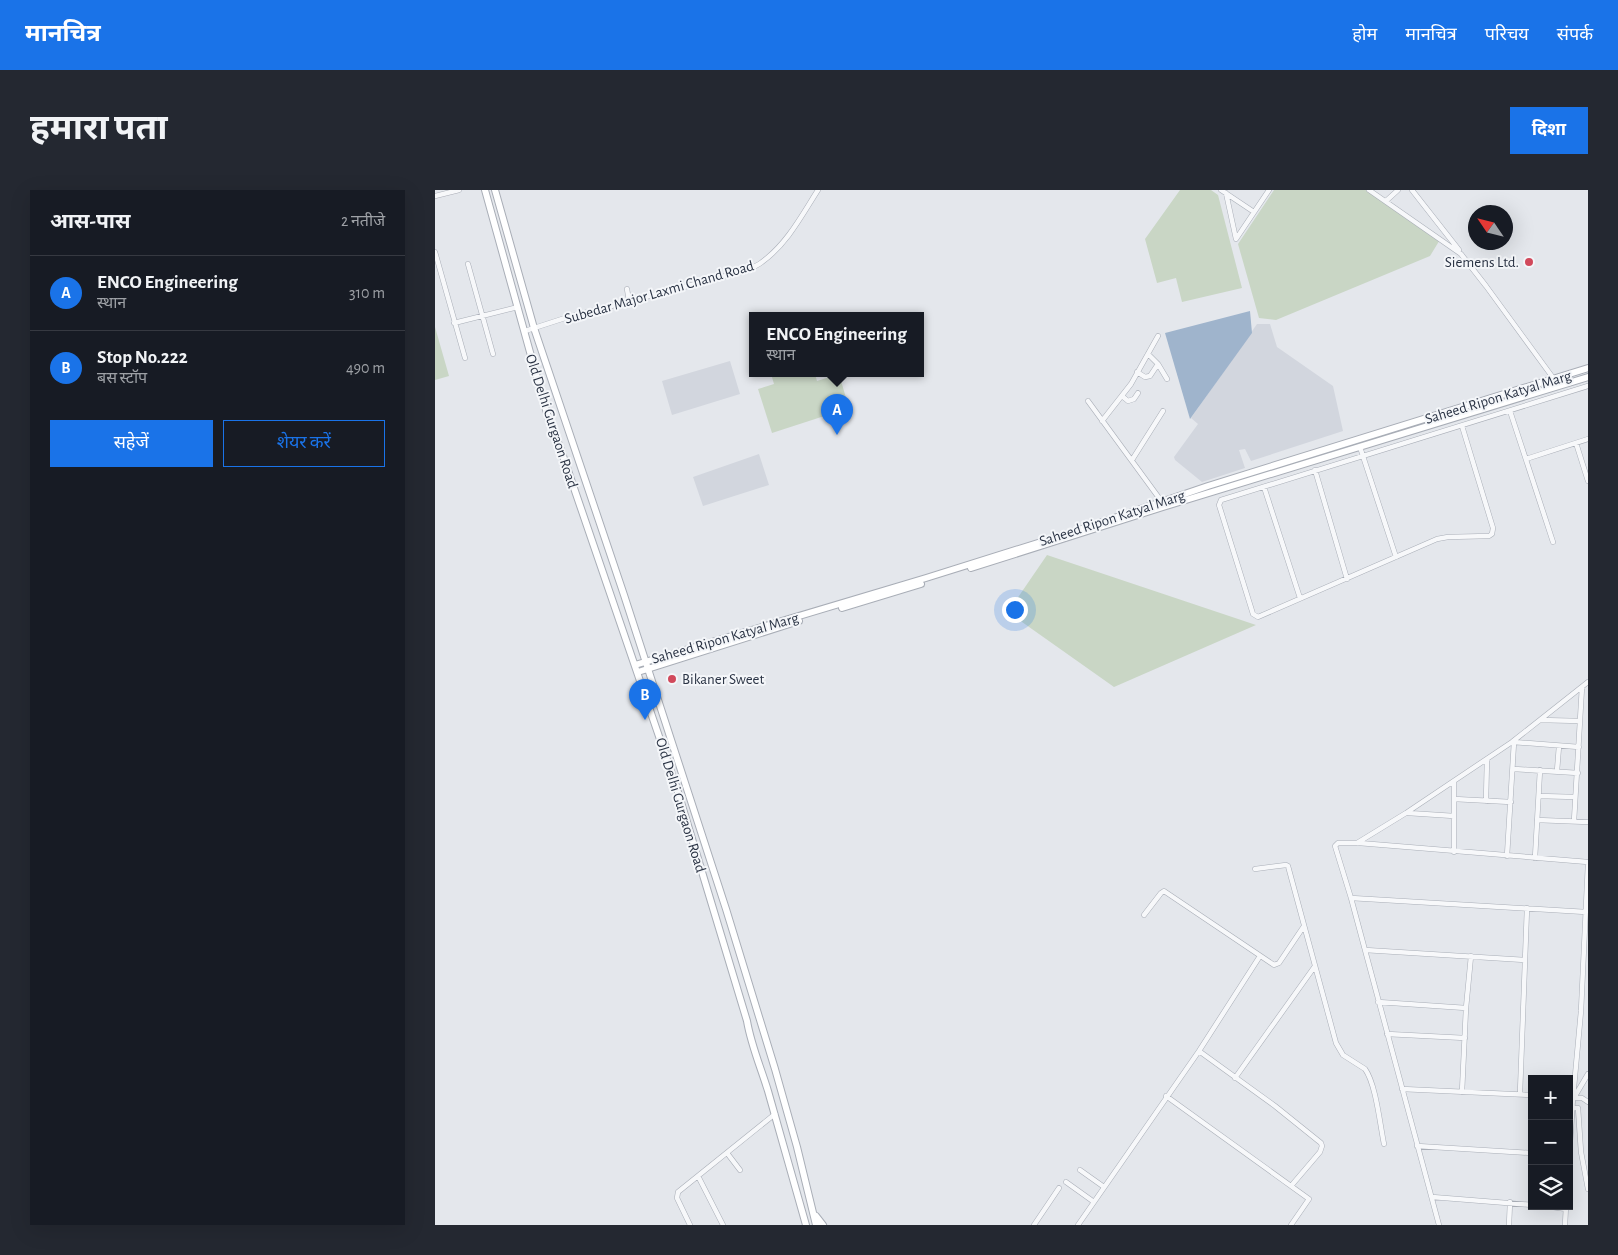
<!DOCTYPE html>
<html lang="hi">
<head>
<meta charset="utf-8">
<style>
  body { margin:0; font-family:"Alegreya Sans","Noto Sans Devanagari",sans-serif; background:#242831; color:#f1f3f6 }
  .controls { position:absolute; right:15px; bottom:15px; display:grid; overflow:hidden; border-radius:0px; box-shadow:0 5px 20px #0002 }
  .controls button { width:45px; height:45px; display:grid; place-items:center; padding:0; border:0; border-bottom:1px solid #363941; background:#171b24; color:#f1f3f6; font:25px sans-serif }
  .compass { position:absolute; left:1033px; top:15px; width:45px; height:45px; border-radius:50%; background:#171b24; box-shadow:0 5px 20px #0002; rotate:305deg }
  .you { position:absolute; left:579px; top:419px; width:18px; height:18px; margin:-12px; border:4px solid #fff; border-radius:50%; background:#1a73e8; box-shadow:0 0 0 8px #1a73e833 }
  .badge { display:grid; place-items:center; width:32px; height:32px; border-radius:50%; background:#1a73e8; color:#fff; font-size:16px; font-weight:700 }
  .pin { position:absolute; translate:-50% -41px; filter:drop-shadow(0 1px 2px #0008) }
  .pin::after { content:''; position:absolute; top:26px; width:18px; height:15px; background:inherit; clip-path:polygon(0 0,100% 0,50% 100%) }
  .popup { position:absolute; left:314px; top:122px; width:175px; height:65px; box-sizing:border-box; display:grid; place-content:center; border-radius:0px; background:#171b24; filter:drop-shadow(0 1px 4px #0005); font-size:16px; white-space:nowrap; color:#9ea1a6 }
  .popup b { font-size:19px; color:#f1f3f6 }
  .popup::after { content:''; position:absolute; left:50%; top:100%; margin-left:-10px; border:10px solid transparent; border-top-color:#171b24 }
  .list { margin:0; padding:0; list-style:none }
  h2 { display:flex; justify-content:space-between; align-items:center; height:65px; margin:0; padding:0 20px; font-size:21px }
  h2 small { font-size:16px; font-weight:400; color:#9ea1a6 }
  .list li { display:grid; grid-template-columns:32px 1fr auto; gap:15px; align-items:center; box-sizing:border-box; height:75px; padding:0 20px; border-top:1px solid #363941 }
  .list b { display:block; font-size:19px; white-space:nowrap }
  .list p { margin:0; font-size:16px; white-space:nowrap; color:#9ea1a6 }
  .list em { font-size:16px; font-style:normal; color:#9ea1a6 }
  .actions { display:flex; gap:10px; padding:15px 20px }
  .actions a { flex:1; padding:11px 0; border:1px solid #1a73e8; border-radius:0px; text-align:center; font-size:18px; color:#1a73e8 }
  .actions .main { background:#1a73e8; color:#fff }
  .icon { flex:none; width:28px; height:28px; fill:none; stroke:currentColor; stroke-width:2; stroke-linecap:round; stroke-linejoin:round }
  .map { position:relative; flex:none; width:1153px; height:1035px; overflow:hidden; border-radius:0px }
  header { display:flex; align-items:center; gap:30px; box-sizing:border-box; height:70px; padding:0 25px; background:#1a73e8; color:#fff }
  header strong { font-size:24px }
  nav { display:flex; gap:28px; margin-inline-start:auto; font-size:18px }
  .intro { display:flex; align-items:center; justify-content:space-between; box-sizing:border-box; height:120px; padding:0 30px }
  h1 { margin:0; font-size:35px }
  .button { padding:12px 22px; border-radius:0px; background:#1a73e8; color:#fff; font-size:18px; font-weight:700 }
  main { display:flex; gap:30px; padding:0 30px }
  aside { flex:1; background:#171b24; border-radius:0px; box-shadow:0 5px 20px #0002 }
  .map>svg:first-child { display:block }
  .built { fill:#d2d6de }
  .green { fill:#c9d6c5 }
  .water { fill:#9fb4cc }
  .lines { fill:none; stroke-linecap:round; stroke-linejoin:round }
  .street-casing { stroke:#a9aeb7; stroke-width:5.5 }
  .secondary-casing { stroke:#a9aeb7; stroke-width:8 }
  .street { stroke:#f7f8fa; stroke-width:4.5 }
  .secondary { stroke:#fff; stroke-width:6 }
  .poi-dot { fill:#d1495b; stroke:#f4f6f9; stroke-width:2 }
  .labels { text-anchor:middle; stroke-width:4; stroke-linejoin:round; paint-order:stroke }
  .poi-label { font-size:15px; fill:#2b3445; stroke:#f4f6f9; text-anchor:end }
  .street-label { font-size:15px; fill:#2b3445; stroke:#f4f6f9 }
</style>
</head>
<body>
<header>
<strong>मानचित्र</strong>
<nav><a>होम</a><a>मानचित्र</a><a>परिचय</a><a>संपर्क</a></nav>
</header>
<div class="intro"><h1>हमारा पता</h1><a class="button">दिशा</a></div>
<main>
<aside>
<h2>आस-पास<small>2 नतीजे</small></h2>
<ul class="list">
<li><span class="badge">A</span><div><b>ENCO Engineering</b><p>स्थान</p></div><em>310 m</em></li>
<li><span class="badge">B</span><div><b>Stop No.222</b><p>बस स्टॉप</p></div><em>490 m</em></li>
</ul>
<div class="actions"><a class="main">सहेजें</a><a>शेयर करें</a></div>
</aside>
<div class="map">
<svg width="1153" height="1035" viewBox="0 0 1153 1035">
  <rect width="100%" height="100%" fill="#e4e7ec"/>
  <path class="built" d="M822,134H835L842,157L898,196L908,241L816,271L810,259L804,260L810,278L767,292L740,270L739,267L763,234L756,228Z
    M295,171L305,204L237,225L227,191Z
    M324,264L334,295L268,316L258,287Z"/>
  <path class="green" d="M745,0H776L783,5L807,98L747,112L741,88L722,93L710,49Z
    M839,0H935L1006,48L995,66L841,130L824,128L803,54Z
    M0,137L14,186L0,190Z
    M336,184H380L382,191L404,184L414,218L337,243L323,199L339,194Z
    M612,365L821,435L679,497L573,422Z"/>
  <path class="water" d="M815,121L817,143L755,229L730,143Z"/>
  <g class="lines">
    <defs>
      <path id="street" d="M786,0L819,22
        M934,0L1026,64L1051,96L1124,196
        M977,0L1024,60
        M791,3L801,49L834,0
        M0,6L24,0
        M951,11L963,0
        M0,62L30,168
        M33,74L58,164
        M192,99L194,111
        M19,133L83,117
        M90,141L130,128L306,82C313,79 321,77 327,72C352,54 367,25 383,0
        M713,164L723,174L732,189
        M702,182L710,187L715,186L723,174
        M687,206L693,211L699,209L703,203
        M653,211L727,312
        M1075,221L1118,352
        M667,231L696,194L723,146
        M1027,236L1058,338L1057,344L1054,346L1013,347L1002,349L823,427L818,424L784,315L786,310L1153,196
        M1141,253L1153,291
        M925,257L961,367
        M1091,269L1153,249
        M697,270L728,221
        M880,280L912,389
        M829,297L865,408
        M1105,530L1145,531
        M1078,552L1144,557
        M1079,579L1143,583
        M1122,581L1124,556
        M1019,592V662
        M1104,606L1140,607
        M1019,609L1076,612
        M1051,611L1052,569
        M973,623L1019,626
        M1102,630L1153,632
        M1139,631L1147,497
        M924,653L1153,672
        M1072,666L1079,552
        M1100,668L1105,580
        M820,679L851,675L853,676L901,853L908,865L930,879C941,894 945,935 949,954
        M916,708L1151,722
        M709,725L726,703L729,701L839,775L844,773L869,736
        M930,760L1090,770
        M943,812L1031,818
        M952,844L1030,848
        M764,861L840,916L886,953L887,956L885,962L856,996
        M800,888L880,776
        M967,899L1097,905
        M1027,902L1031,818L1036,766
        M1085,903L1092,718
        M731,906L874,1009L856,1035
        M1140,906L1153,884
        M1134,908H1147L1153,912
        M1137,918H1143L1146,962L1153,999
        M982,956L1097,963
        M292,963L305,980
        M1134,970L1138,908L1146,821L1153,674
        M645,980L669,997
        M263,986L288,1035
        M631,992L659,1012
        M997,1007L1097,1015
        M1110,1016L1131,1019
        M255,1035L242,1008L243,1002L340,924
        M599,1035L624,998
        M643,1035L764,861L825,766
        M1004,1035L916,708L900,656L903,653H922L971,623L1077,552L1153,492
        M1074,1035L1075,1012
        M1130,1035L1131,1016"/>
      <path id="secondary" d="M50,0L113,227L126,260L242,599L312,831C316,855 326,878 333,901C346,946 358,990 371,1035
        M60,0L99,138L189,405L291,719L340,879L362,957L381,1035
        M536,378L728,317L1153,187
        M407,418L486,394
        M200,475L491,388L638,342L773,296L1153,178
        M203,482L364,431
        M381,1026L388,1035"/>
    </defs>
    <use href="#street" class="street-casing"/>
    <use href="#secondary" class="secondary-casing"/>
    <use href="#street" class="street"/>
    <use href="#secondary" class="secondary"/>
  </g>
  <g class="poi-dot">
    <circle cx="1094" cy="72" r="5"/>
    <circle cx="237" cy="489" r="5"/>
  </g>
  <g class="labels">
    <g class="poi-label">
      <text x="1084" y="77">Siemens Ltd.</text>
      <text x="247" y="494" text-anchor="start">Bikaner Sweet</text>
    </g>
    <g class="street-label">
      <text transform="translate(224 102) rotate(-16)" y="5">Subedar Major Laxmi Chand Road</text>
      <text transform="translate(1063 207) rotate(-17)" y="5">Saheed Ripon Katyal Marg</text>
      <text transform="translate(117 231) rotate(72)" y="5">Old Delhi Gurgaon Road</text>
      <text transform="translate(677 328) rotate(-18)" y="5">Saheed Ripon Katyal Marg</text>
      <text transform="translate(290 448) rotate(-16)" y="5">Saheed Ripon Katyal Marg</text>
      <text transform="translate(246 615) rotate(73)" y="5">Old Delhi Gurgaon Road</text>
    </g>
  </g>
</svg>
<div class="controls">
<button>+</button>
<button>−</button>
<button><svg class="icon" aria-label="layers" viewBox="0 0 24 24"><path d="M12 4l9 5-9 5-9-5zM3 14l9 5 9-5"/></svg></button>
</div>
<svg class="compass" viewBox="-18 -18 36 36"><path d="M0-13l5 13h-10z" fill="#e53935"/><path d="M0 13l5-13h-10z" fill="#9ea1a6"/></svg>
<div class="you"></div>
<div class="pin badge" style="left:402px;top:245px">A</div>
<div class="popup"><b>ENCO Engineering</b>स्थान</div>
<div class="pin badge" style="left:210px;top:530px">B</div>
</div>
</main>
</body>
</html>
